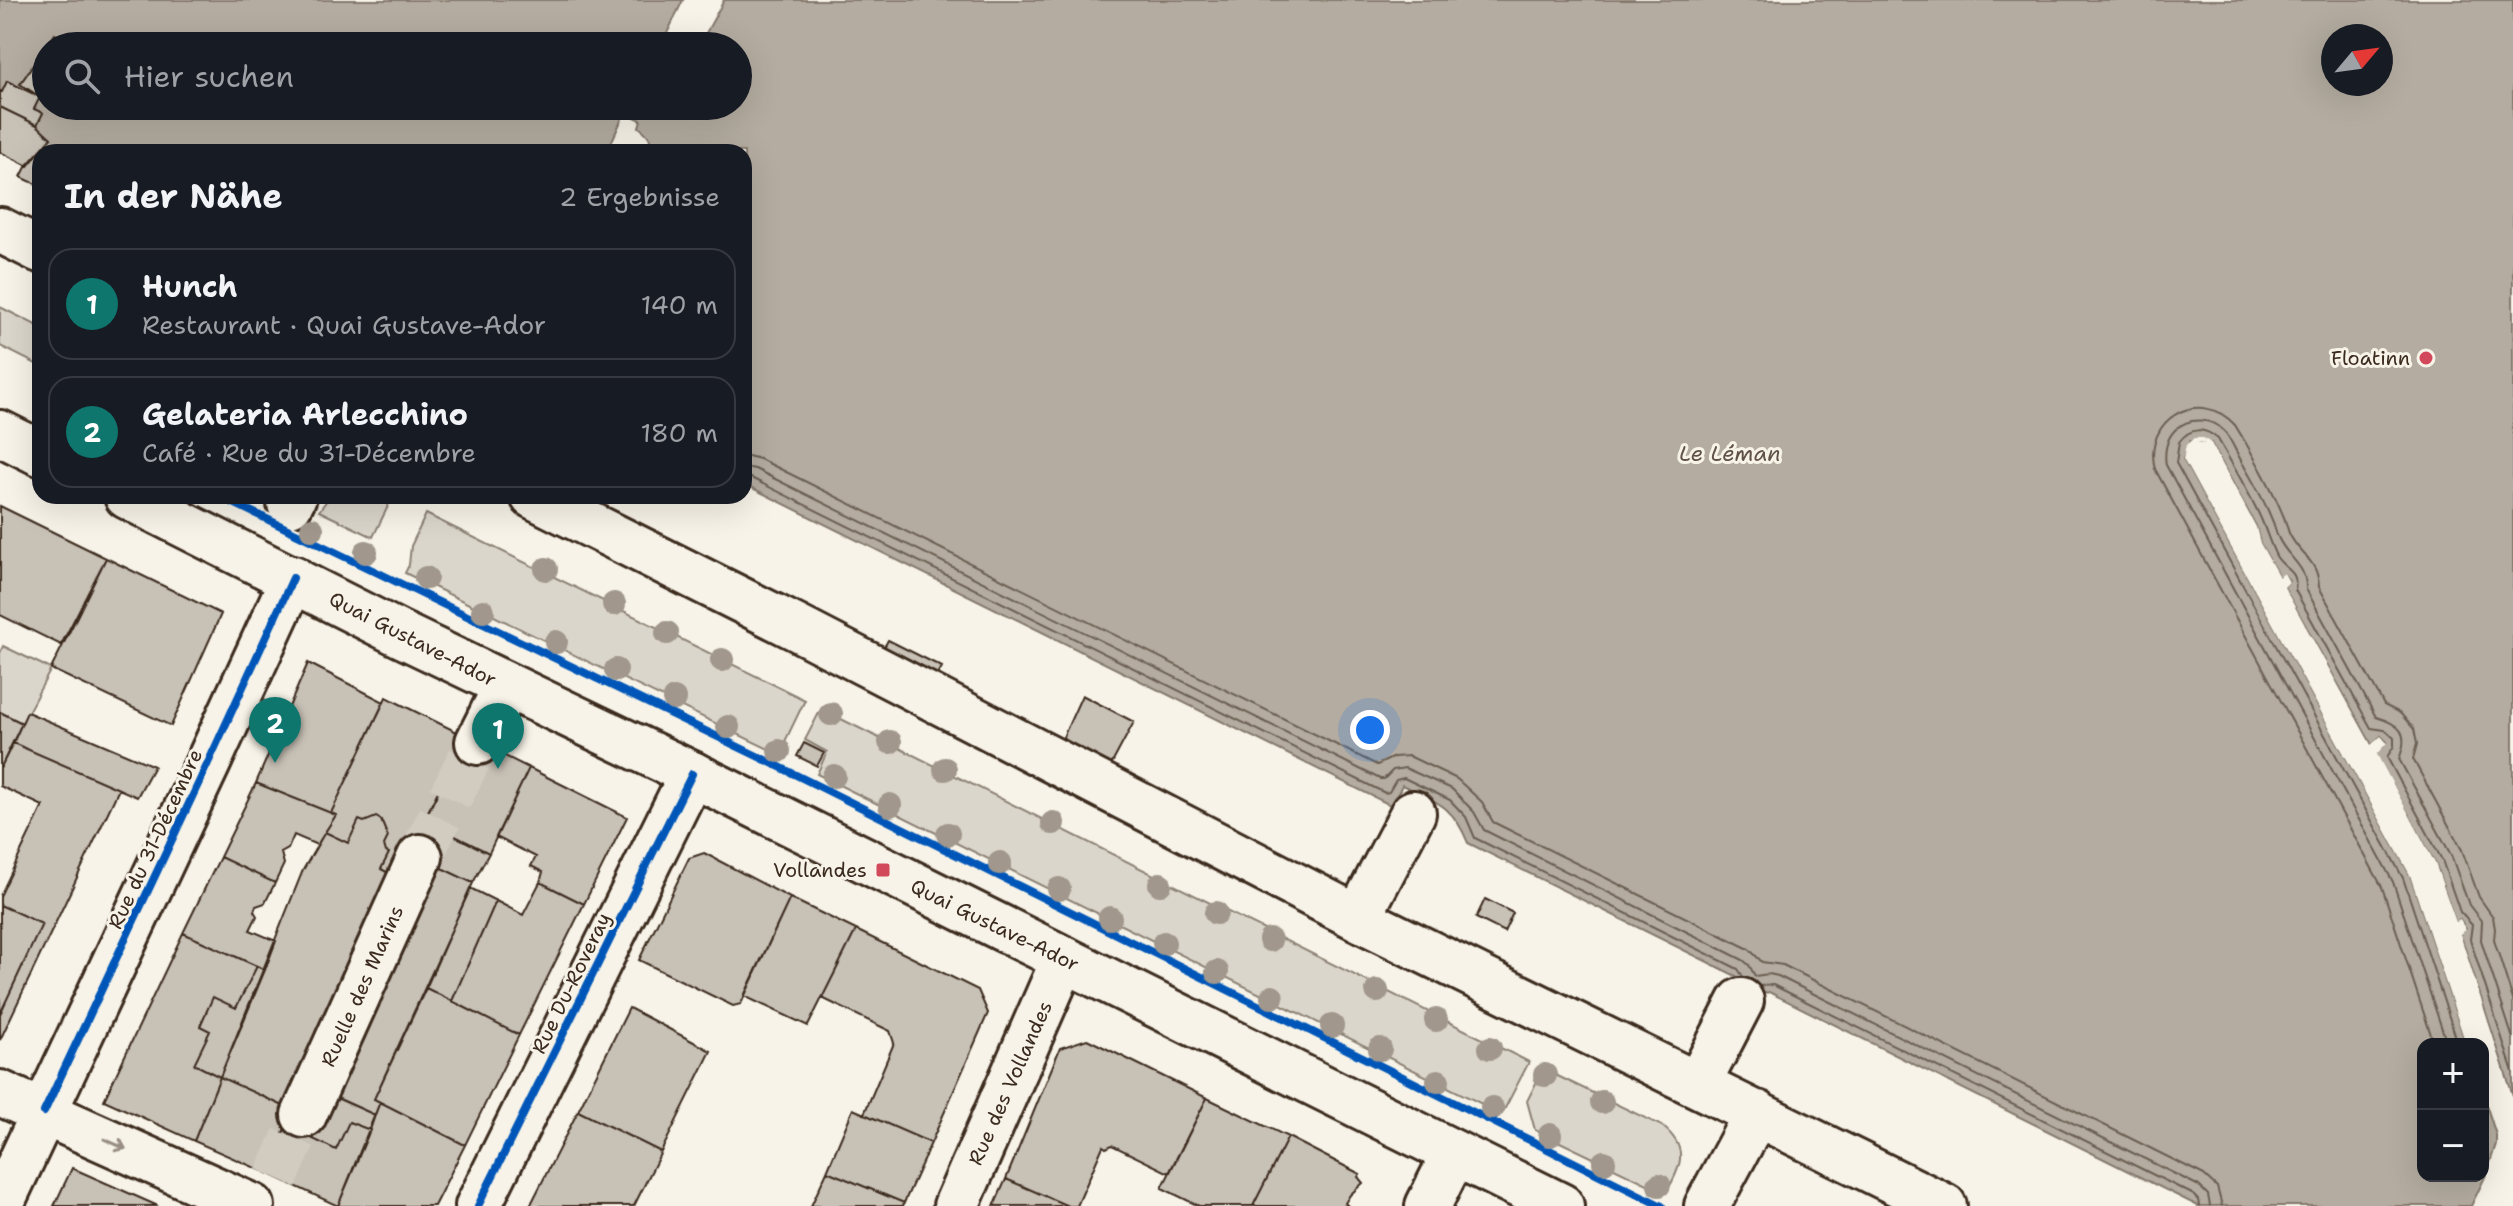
<!DOCTYPE html>
<html lang="de">
<head>
<meta charset="utf-8">
<style>
  body { margin:0; font-family:"Shantell Sans",sans-serif; background:#20242c; color:#f1f3f6 }
  .controls { position:absolute; right:24px; bottom:24px; display:grid; overflow:hidden; border-radius:16px; box-shadow:0 8px 32px #0002 }
  .controls button { width:72px; height:72px; display:grid; place-items:center; padding:0; border:0; border-bottom:2px solid #363941; background:#171b24; color:#f1f3f6; font:40px sans-serif }
  .compass { position:absolute; left:2321px; top:24px; width:72px; height:72px; border-radius:50%; background:#171b24; box-shadow:0 8px 32px #0002; rotate:61deg }
  .you { position:absolute; left:1370px; top:730px; width:28px; height:28px; margin:-20px; border:6px solid #fff; border-radius:50%; background:#1a73e8; box-shadow:0 0 0 12px #1a73e833 }
  .badge { display:grid; place-items:center; width:52px; height:52px; border-radius:50%; background:#0f766e; color:#fff; font-size:26px; font-weight:700 }
  .pin { position:absolute; translate:-50% -66px; filter:drop-shadow(0 2px 4px #0008) }
  .pin::after { content:''; position:absolute; top:42px; width:28px; height:24px; background:inherit; clip-path:polygon(0 0,100% 0,50% 100%) }
  .list { margin:0; padding:0; list-style:none }
  h2 { display:flex; justify-content:space-between; align-items:center; height:104px; margin:0; padding:0 32px; font-size:34px }
  h2 small { font-size:26px; font-weight:400; color:#9ea1a6 }
  .list li { display:grid; grid-template-columns:52px 1fr auto; gap:24px; align-items:center; box-sizing:border-box; height:112px; margin:0 16px 16px; padding:0 16px; border:2px solid #363941; border-radius:24px }
  .list b { display:block; font-size:30px; white-space:nowrap }
  .list p { margin:0; font-size:26px; white-space:nowrap; color:#9ea1a6 }
  .list em { font-size:26px; font-style:normal; color:#9ea1a6 }
  .icon { flex:none; width:44px; height:44px; fill:none; stroke:currentColor; stroke-width:2; stroke-linecap:round; stroke-linejoin:round }
  .map { position:relative; flex:none; width:2513px; height:1206px; overflow:hidden }
  .search { position:absolute; background:#171b24; box-shadow:0 8px 32px #0002; left:32px; top:32px; width:720px; height:88px; display:flex; align-items:center; gap:20px; box-sizing:border-box; padding:0 28px; border-radius:44px; color:#9ea1a6; font-size:30px }
  .panel { position:absolute; background:#171b24; box-shadow:0 8px 32px #0002; left:32px; top:144px; width:720px; height:360px; border-radius:24px }
  .map>svg:first-child { display:block }
  .green { fill:#dbd6cb; stroke:#8b8074; stroke-width:2 }
  .water { fill:#b4aca0; stroke:#84786c; stroke-width:2; fill-rule:evenodd }
  .pier { fill:#f7f3e8 }
  .lines { fill:none; stroke-linecap:round; stroke-linejoin:round }
  .shore { stroke:#6b5e52; stroke-width:2 }
  .building { fill:#c8c1b6; stroke:#3b2a1e; stroke-width:2 }
  .minor-tunnel { stroke:#d1cbc0; stroke-width:44; stroke-dasharray:44 22; stroke-linecap:butt }
  .minor-casing { stroke:#3b2a1e; stroke-width:50 }
  .major-casing { stroke:#3b2a1e; stroke-width:50 }
  .minor { stroke:#f7f3e8; stroke-width:44 }
  .major { stroke:#f7f3e8; stroke-width:44 }
  .cycleway-casing { stroke:#f7f3e8; stroke-width:13 }
  .cycleway { stroke:#0057b8; stroke-width:8 }
  .tree { fill:#a1978c }
  .oneway { stroke:#998e83 }
  .poi-dot { fill:#d1495b; stroke:#f7f3e8; stroke-width:3 }
  .labels { text-anchor:middle; stroke-width:6; stroke-linejoin:round; paint-order:stroke }
  .poi-label { font-size:20px; fill:#3b2a1e; stroke:#f7f3e8; text-anchor:end }
  .street-label { font-size:20px; fill:#3b2a1e; stroke:#f7f3e8 }
  .water-label { font-size:22px; font-style:italic; fill:#5f5145; stroke:#f7f3e8 }
</style>
</head>
<body>
<div class="map">
<svg width="2513" height="1206" viewBox="0 0 2513 1206">
  <rect width="100%" height="100%" fill="#f7f3e8"/>
  <filter id="ink" filterUnits="userSpaceOnUse"><feTurbulence type="fractalNoise" baseFrequency=".0125" numOctaves="2"/><feDisplacementMap in="SourceGraphic" scale="16" xChannelSelector="R" yChannelSelector="G"/><feConvolveMatrix kernelMatrix="1 2 1 2 8 2 1 2 1" color-interpolation-filters="sRGB"/></filter>
  <g filter="url(#ink)">
    <path class="green" d="M0,307L40,327V366L0,346Z
      M330,496H393L373,537L319,511Z
      M426,514L805,700L779,754L405,573L409,565L411,546Z
      M3,646L51,669L22,723L0,712V653Z
      M821,709L1529,1062L1502,1114L817,774L827,752L805,740Z
      M1543,1069L1662,1126C1690,1148 1681,1166 1666,1193L1535,1130L1527,1101Z"/>
    <path class="water" d="M0,0H683L661,46H46V106H738V46H699L724,0H2513V1096L2460,933L2466,929L2460,920L2456,923L2435,863L2376,754L2387,742L2381,736L2372,745L2284,587L2289,581L2284,574L2279,577L2260,543L2256,526L2211,443L2190,441L2183,459L2410,875L2466,1044H2423V1176H2483V1095L2496,1135V1144L2486,1175L2471,1206H2198L1769,992L1762,994L1754,1008L1730,994L1736,976L1468,843C1453,805 1437,802 1402,785L1392,806L744,484V152H649C653,139 649,135 639,127L641,120L625,112L607,152H66L47,143L51,138L37,125L0,107ZM2333,36H2381V84H2333Z"/>
    <path class="pier" d="M2194,438H2203L2211,443L2256,527L2260,543L2279,577L2284,573L2289,582L2284,587L2371,745L2381,736L2387,743L2377,754L2435,863L2456,922L2460,920L2466,930L2460,934L2513,1100L2508,1095L2456,935L2460,929L2452,924L2432,865L2373,756V752L2382,742L2373,749L2368,748L2281,588L2284,581L2276,579L2256,544L2252,528L2208,446L2202,442L2192,444L2187,458L2414,874L2470,1044H2466L2410,875L2183,459L2186,445Z"/>
    <g class="lines">
      <path class="shore" d="M744,455L760,459L1377,765L1394,757L1409,756L1457,779L1482,802L1493,822L1749,949L1762,962L1783,965L2204,1175L2217,1187L2222,1206
        M744,467L755,469L1380,779H1384L1393,770L1405,768L1452,789L1474,812L1484,830L1743,960L1749,965L1755,976L1769,974L1778,976L2199,1186L2208,1195L2210,1206
        M744,477L751,478L1385,793L1389,792L1396,780L1404,778L1450,800L1466,817L1475,838L1738,969L1744,978
        M1759,986L1773,985L2194,1195L2199,1200L2200,1206
        M2434,1044L2382,887L2155,469C2142,419 2200,386 2235,425C2252,453 2271,485 2283,515C2286,521 2287,528 2289,533C2299,556 2318,558 2319,587L2384,705L2400,713L2414,729L2417,744L2413,759L2462,850L2479,897L2493,917L2495,929L2494,940L2513,1000
        M2447,1044L2393,882L2166,465C2164,453 2166,439 2175,430C2188,417 2212,417 2225,432C2232,441 2237,454 2243,464C2253,482 2265,501 2272,520C2275,525 2275,532 2278,537C2287,558 2307,565 2306,589L2376,717C2400,724 2410,733 2399,759L2451,855L2469,905L2482,922L2481,940L2513,1039
        M2458,1044L2403,878L2176,463L2179,442C2190,427 2204,427 2218,439C2233,466 2250,493 2262,521C2267,533 2270,544 2276,556C2285,571 2299,569 2295,590L2371,728L2385,730L2394,738V746L2387,757L2442,860L2460,912L2472,925L2470,939L2513,1072"/>
    </g>
    <path class="building" d="M55,34L73,45L72,46H47Z
      M46,47V86L39,96L20,84Z
      M7,81L40,97L34,109L43,113L37,125L0,107V91L2,92Z
      M0,107L37,125L51,138L28,166L0,152Z
      M47,143L66,152H40V186L21,177L27,165Z
      M0,506L106,558L61,645L0,615Z
      M106,558L221,614L171,726L51,669Z
      M888,640L942,667L935,680L881,653Z
      M308,663L384,702L331,813L256,783Z
      M1082,695L1134,722L1109,769L1059,746Z
      M386,697L465,736L396,877L381,869L389,853L386,852L384,845L388,837L381,820L376,817L364,822L359,820L348,843L325,832L336,815L331,813Z
      M0,712L22,723L0,769Z
      M27,712L154,766L137,797L13,743Z
      M465,736L529,768L489,853L447,832L429,862L409,852Z
      M13,743L119,789L0,1040V1014L42,924L0,905V896L43,806L0,786V769Z
      M804,743L824,753L817,766L797,756Z
      M529,768L627,817L584,904L540,882L543,872L531,866L536,857L496,837Z
      M256,783L336,815L317,845L294,835L288,849L281,853L284,864L275,883L220,857Z
      M376,817L381,820L388,837L384,845L386,852L389,853L381,869L396,877L292,1110L220,1077L303,870L325,832L348,843L359,820L364,822Z
      M447,832L489,853L473,883L429,862Z
      M704,853L790,898L741,1004L733,1006L639,960L689,858Z
      M220,857L275,883L265,903L256,906L254,911L257,916L250,930L276,941L265,970L183,933Z
      M429,862L473,883L374,1099L380,1102L375,1115L326,1093Z
      M540,882L584,904L519,1035L452,1001L496,901L523,915Z
      M470,888L496,901L452,1001L426,988Z
      M790,898L856,930L808,1026L744,996Z
      M1485,899L1513,913L1504,932L1476,918Z
      M0,905L42,924L0,1014Z
      M856,930L978,990L988,1013L931,1143L864,1114L894,1043L890,1031L822,998Z
      M183,933L257,966L236,1008L213,997L200,1026L210,1031L194,1064L220,1077L194,1141L104,1100Z
      M257,966L265,970L220,1077L194,1064L210,1031L200,1026L213,997L236,1008Z
      M426,988L519,1035L465,1145L374,1099Z
      M629,1008L711,1051L661,1152L578,1111Z
      M1087,1039L1207,1098L1169,1173L1112,1145L1106,1148L1103,1146L1077,1206H1068L1006,1179L1060,1048Z
      M220,1077L292,1110L267,1173L194,1141Z
      M332,1096L375,1115L370,1130L349,1122L336,1150L286,1126Z
      M1207,1098L1288,1137L1253,1206H1199L1162,1188Z
      M380,1102L465,1145L434,1206H338Z
      M853,1109L931,1143L904,1203L827,1171Z
      M578,1111L661,1152L634,1206H530Z
      M349,1122L370,1130L338,1206L267,1173L286,1126L336,1150Z
      M1288,1137L1360,1174L1358,1177L1363,1183L1350,1195L1345,1203L1348,1206H1253Z
      M72,1168L158,1206H54Z
      M827,1171L904,1203L903,1206H811Z
      M1006,1179L1068,1206H994Z"/>
    <g class="lines">
      <path class="minor-tunnel" d="M420,857L478,742
        M276,1178L304,1115"/>
      <defs>
        <path id="minor" d="M0,230L40,250
          M533,496L797,628L1364,921L1944,1206
          M290,504L294,496
          M478,742L506,686
          M1358,918L1413,813
          M1698,1084L1741,1001
          M0,1093L252,1206
          M304,1115L420,857
          M0,1206L208,763L293,578
          M478,1206L692,774
          M956,1206L1064,959
          M1428,1206L1454,1154
          M1707,1206L1757,1113"/>
        <path id="major" d="M0,433L40,453
          M127,496L398,633L692,774L1561,1206"/>
      </defs>
      <use href="#minor" class="minor-casing"/>
      <use href="#major" class="major-casing"/>
      <use href="#minor" class="minor"/>
      <use href="#major" class="major"/>
      <defs>
        <path id="cycleway" d="M219,496L782,768L1662,1206
          M44,1112L208,763L293,578
          M478,1206L692,774"/>
      </defs>
      <use href="#cycleway" class="cycleway-casing"/>
      <use href="#cycleway" class="cycleway"/>
    </g>
    <g class="tree">
      <circle cx="312" cy="529" r="12"/>
      <circle cx="366" cy="552" r="12"/>
      <circle cx="546" cy="569" r="12"/>
      <circle cx="426" cy="578" r="12"/>
      <circle cx="614" cy="604" r="12"/>
      <circle cx="483" cy="611" r="12"/>
      <circle cx="667" cy="633" r="12"/>
      <circle cx="556" cy="642" r="12"/>
      <circle cx="722" cy="660" r="12"/>
      <circle cx="616" cy="670" r="12"/>
      <circle cx="674" cy="699" r="12"/>
      <circle cx="831" cy="714" r="12"/>
      <circle cx="728" cy="727" r="12"/>
      <circle cx="890" cy="742" r="12"/>
      <circle cx="779" cy="751" r="12"/>
      <circle cx="945" cy="769" r="12"/>
      <circle cx="834" cy="776" r="12"/>
      <circle cx="890" cy="805" r="12"/>
      <circle cx="1053" cy="823" r="12"/>
      <circle cx="948" cy="834" r="12"/>
      <circle cx="1000" cy="863" r="12"/>
      <circle cx="1160" cy="884" r="12"/>
      <circle cx="1059" cy="889" r="12"/>
      <circle cx="1216" cy="913" r="12"/>
      <circle cx="1110" cy="918" r="12"/>
      <circle cx="1270" cy="940" r="12"/>
      <circle cx="1164" cy="943" r="12"/>
      <circle cx="1217" cy="972" r="12"/>
      <circle cx="1377" cy="991" r="12"/>
      <circle cx="1272" cy="997" r="12"/>
      <circle cx="1436" cy="1020" r="12"/>
      <circle cx="1332" cy="1026" r="12"/>
      <circle cx="1490" cy="1048" r="12"/>
      <circle cx="1380" cy="1049" r="12"/>
      <circle cx="1545" cy="1075" r="12"/>
      <circle cx="1438" cy="1081" r="12"/>
      <circle cx="1602" cy="1102" r="12"/>
      <circle cx="1492" cy="1108" r="12"/>
      <circle cx="1550" cy="1135" r="12"/>
      <circle cx="1604" cy="1162" r="12"/>
      <circle cx="1659" cy="1185" r="12"/>
    </g>
    <defs><path id="oneway-shaft" d="M-6 0H5M1.5-3L5.5 0L1.5 3" fill="none" stroke-width="1.6" stroke-linecap="round" stroke-linejoin="round" transform="scale(2)"/></defs>
    <use class="oneway" href="#oneway-shaft" transform="translate(115 1144) rotate(24)"/>
  </g>
  <g class="poi-dot">
    <circle cx="2426" cy="358" r="8"/>
    <rect x="875" y="862" width="16" height="16" rx="4"/>
  </g>
  <g class="labels">
    <g class="poi-label">
      <text x="2410" y="365">Floatinn</text>
      <text x="867" y="877">Vollandes</text>
    </g>
    <g class="street-label">
      <text transform="translate(413 639) rotate(27)" y="7">Quai Gustave-Ador</text>
      <text transform="translate(155 839) rotate(-65)" y="7">Rue du 31-Décembre</text>
      <text transform="translate(995 925) rotate(26)" y="7">Quai Gustave-Ador</text>
      <text transform="translate(571 983) rotate(-64)" y="7">Rue Du-Roveray</text>
      <text transform="translate(362 986) rotate(-66)" y="7">Ruelle des Marins</text>
      <text transform="translate(1010 1083) rotate(-66)" y="7">Rue des Vollandes</text>
    </g>
    <g class="water-label">
      <text x="1730" y="461">Le Léman</text>
    </g>
  </g>
</svg>
<div class="controls">
<button>+</button>
<button>−</button>
</div>
<svg class="compass" viewBox="-18 -18 36 36"><path d="M0-13l5 13h-10z" fill="#e53935"/><path d="M0 13l5-13h-10z" fill="#9ea1a6"/></svg>
<div class="you"></div>
<div class="pin badge" style="left:498px;top:769px">1</div>
<div class="pin badge" style="left:275px;top:763px">2</div>
<div class="search"><svg class="icon" aria-label="search" viewBox="0 0 24 24"><circle cx="10" cy="10" r="6"/><path d="M15 15l6 6"/></svg>Hier suchen</div>
<section class="panel">
<h2>In der Nähe<small>2 Ergebnisse</small></h2>
<ul class="list">
<li><span class="badge">1</span><div><b>Hunch</b><p>Restaurant · Quai Gustave-Ador</p></div><em>140 m</em></li>
<li><span class="badge">2</span><div><b>Gelateria Arlecchino</b><p>Café · Rue du 31-Décembre</p></div><em>180 m</em></li>
</ul>
</section>
</div>
</body>
</html>
